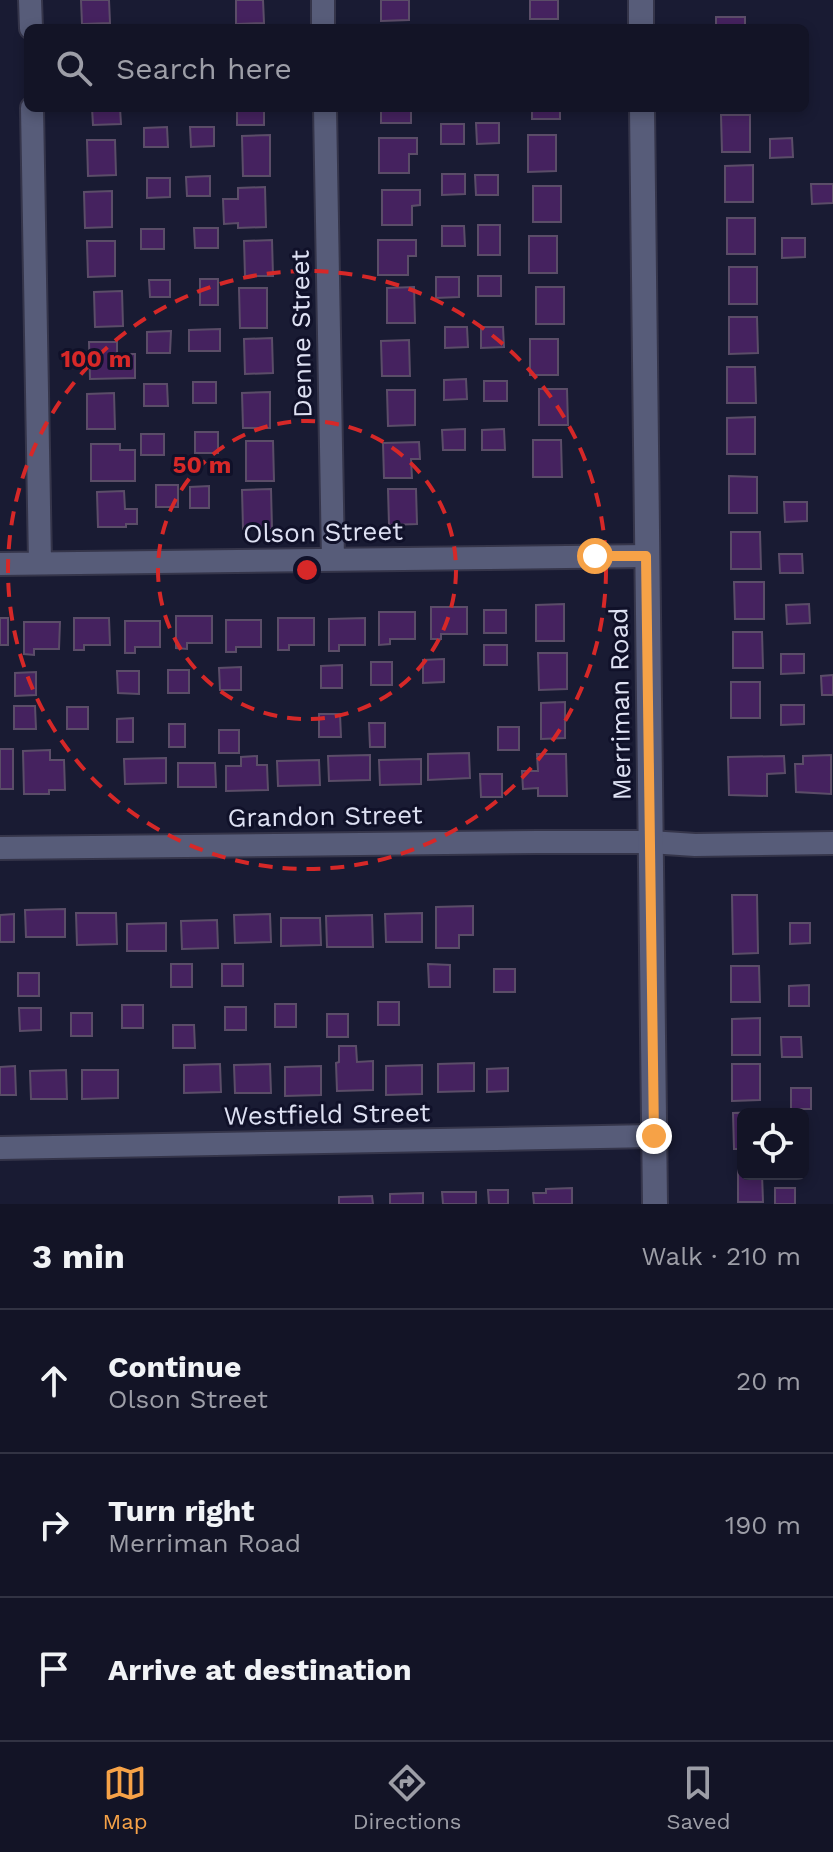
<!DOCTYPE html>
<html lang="en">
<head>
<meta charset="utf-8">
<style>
  body { margin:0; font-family:"Work Sans",sans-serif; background:#1c1d2e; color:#f1f3f6 }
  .controls { position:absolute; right:24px; bottom:24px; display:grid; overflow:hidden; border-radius:12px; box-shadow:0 4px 12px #0003 }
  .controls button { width:72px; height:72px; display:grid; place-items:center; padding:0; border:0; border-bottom:2px solid #323343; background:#131426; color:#f1f3f6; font:40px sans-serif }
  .stop { position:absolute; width:24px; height:24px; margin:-18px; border:6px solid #f6a247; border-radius:50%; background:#fff }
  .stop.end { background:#f6a247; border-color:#fff; box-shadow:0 2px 8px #0008 }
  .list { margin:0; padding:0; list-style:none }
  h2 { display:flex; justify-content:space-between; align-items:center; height:104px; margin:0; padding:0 32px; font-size:34px }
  h2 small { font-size:26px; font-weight:400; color:#9d9ea7 }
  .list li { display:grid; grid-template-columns:52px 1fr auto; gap:24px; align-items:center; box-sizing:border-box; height:144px; padding:0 32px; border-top:2px solid #323343 }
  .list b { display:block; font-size:30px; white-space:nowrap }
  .list p { margin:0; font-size:26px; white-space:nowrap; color:#9d9ea7 }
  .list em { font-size:26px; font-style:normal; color:#9d9ea7 }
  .icon { flex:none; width:44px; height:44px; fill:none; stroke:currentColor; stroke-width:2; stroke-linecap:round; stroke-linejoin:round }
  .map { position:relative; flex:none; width:833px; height:1204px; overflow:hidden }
  .search { position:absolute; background:#131426; box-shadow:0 4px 12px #0003; left:24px; right:24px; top:24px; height:88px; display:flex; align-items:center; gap:20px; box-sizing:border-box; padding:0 28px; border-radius:12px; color:#9d9ea7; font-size:30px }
  .sheet { height:536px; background:#131426 }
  nav { display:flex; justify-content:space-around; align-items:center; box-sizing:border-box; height:112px; border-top:2px solid #323343; background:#131426; font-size:22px; color:#9d9ea7 }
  nav a { display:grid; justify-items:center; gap:4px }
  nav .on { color:#f6a247 }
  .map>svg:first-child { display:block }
  .building { fill:#45225f; stroke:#5b4d68; stroke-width:2 }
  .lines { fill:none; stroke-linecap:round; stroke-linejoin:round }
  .street-casing { stroke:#35354a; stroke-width:26 }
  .secondary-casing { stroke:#35354a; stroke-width:28 }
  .street { stroke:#575c79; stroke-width:22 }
  .secondary { stroke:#575c79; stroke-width:24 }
  .route { stroke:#f6a247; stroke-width:10 }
  .ring { fill:none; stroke:#d62828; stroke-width:4; stroke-dasharray:14 10 }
  .labels { text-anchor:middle; stroke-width:6; stroke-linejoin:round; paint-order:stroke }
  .street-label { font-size:26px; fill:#dee1f3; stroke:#101129 }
  .centre { fill:#d62828; stroke:#101129; stroke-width:4 }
  .ring-label { font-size:24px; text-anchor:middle; font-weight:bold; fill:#d62828; stroke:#101129; stroke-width:6; stroke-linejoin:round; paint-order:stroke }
</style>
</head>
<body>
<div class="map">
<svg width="833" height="1204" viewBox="0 0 833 1204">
  <rect width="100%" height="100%" fill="#191b33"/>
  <path class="building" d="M81,0H109L110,23L82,24Z
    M236,0H263L264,23L236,24Z
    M381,0H409V20L381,21Z
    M530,0H558V19H530Z
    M716,17H745V28H716Z
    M92,108H120L121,124L93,125Z
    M237,108H264V125H237Z
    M381,108H411V123H381Z
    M532,108H560V119H532Z
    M721,115H750V152H722Z
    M476,123H499V143L477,144Z
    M441,124H464V144H441Z
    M167,127L168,147H144V128Z
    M190,127H214V146L191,147Z
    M270,135V176H243L242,136Z
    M528,135H556V171L528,172Z
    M379,138H417V154H409V173H379Z
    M792,138L793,157L770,158V139Z
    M87,140H115L116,175L88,176Z
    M753,165V202H725V166Z
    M442,174H465V194L442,195Z
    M475,175H498V195H476Z
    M210,176V196H187L186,177Z
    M147,178H170V197L147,198Z
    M811,184H833V203L812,204Z
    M533,186H561V222H533Z
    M265,187L266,227L238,228V223L224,224L223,199H238V188Z
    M382,190H420V205L412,206V225H382Z
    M112,191V227L85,228L84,192Z
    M727,218H755V254H727Z
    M478,225H500V255H478Z
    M442,226H464L465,246H442Z
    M194,228H218V248H195Z
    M141,229H164V249H141Z
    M529,236H557V273H529Z
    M782,238H805V257L782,258Z
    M272,240L273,276H245L244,241Z
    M378,240H416V256H408V275H378Z
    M87,241H115V276L88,277Z
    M729,267H757V304H729Z
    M478,276H501V296H478Z
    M436,277H459V297L436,298Z
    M200,279H218V305H200Z
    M149,280H170V297H150Z
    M414,287L415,323H387V288Z
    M536,287H564V324H536Z
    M239,288H267V328H240Z
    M122,291L123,326L95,327L94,292Z
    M729,317H757L758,353L729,354Z
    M445,327H467L468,347L445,348Z
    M481,327H503L504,347L481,348Z
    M220,329V351H189V330Z
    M171,331L170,353H147V332Z
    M272,338L273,373L245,374L244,339Z
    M530,339H558V375H530Z
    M409,340L410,376H382L381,341Z
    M89,342H117V354H135V378L90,379Z
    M727,367H755L756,403H727Z
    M466,379L467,399L444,400V380Z
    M484,381H507V401H484Z
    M193,382H216V403H193Z
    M144,384H167L168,406H144Z
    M539,389H567L568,425H539Z
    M387,390H415V425L388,426Z
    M270,392V428H243L242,393Z
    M114,393L115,429H87V394Z
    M755,417V454H727V418Z
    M465,429V450H443L442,430Z
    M504,429L505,450H482V430Z
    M195,432H218V453H195Z
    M141,434H164V455H141Z
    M533,440H561L562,477H533Z
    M246,441H273L274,481H246Z
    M419,442L420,459H411L412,478H384L383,443Z
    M91,444H120V450H135V481H91Z
    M729,476L757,477V513H729Z
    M156,485H178V507H156Z
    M209,486V508H190V487Z
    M271,489L272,529H243L242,490Z
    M388,489H416L417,524L389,525Z
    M124,491L125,509H137V524H126V527H98L97,492Z
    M784,502H807V521L785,522Z
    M731,532H760L761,569H731Z
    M779,554H802L803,573H780Z
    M734,582H764V619H735Z
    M564,604V641H536V605Z
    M809,604L810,623L787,624L786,605Z
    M431,607H467V634H441V639H431Z
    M484,610H506V633H484Z
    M379,612H415V639H390V644L379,645Z
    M176,616H212V643H187V649L176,648Z
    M0,618H8V645H0Z
    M74,618H109L110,645H84V650H74Z
    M278,618H314V645H289V650H278Z
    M365,618V645H339V651H329V619Z
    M226,620H261V647H236V652H226Z
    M125,621H160V647H135V653H125Z
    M24,622H60L59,649H34V655L24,654Z
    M733,632H762L763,668H733Z
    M484,645H507V665H484Z
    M538,653H567V689L539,690Z
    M781,654H804V673L781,674Z
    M444,659V682L423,683V660Z
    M371,662H392V685H371Z
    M342,665V688H321V666Z
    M241,667V690H220L219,668Z
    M168,670H189V693H168Z
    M117,671H139V694L118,693Z
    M36,672V695L15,696V673Z
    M833,675V695H822L821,676Z
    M731,682H760V718H731Z
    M565,702V738L541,739V703Z
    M781,705H804V724L781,725Z
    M14,706H35L36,729H14Z
    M67,707H88V729H67Z
    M319,714H340L341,737H319Z
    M133,718V742H117V719Z
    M369,723H385V747H370Z
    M169,724H185V747H169Z
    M498,727H519V750H498Z
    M219,730H239V753H219Z
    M0,749H13V789H0Z
    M50,750V760H64L65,790H49V794H24L23,751Z
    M469,753L470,778L428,780V754Z
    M537,754H566L567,796H538V788L523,789L522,771H538Z
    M370,755V780L329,781L328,756Z
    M831,755V794L796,792L795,764H803V756Z
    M257,756V765H267L268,790L226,791V766H241V757Z
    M784,756L785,773L767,774V796L729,795L728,757Z
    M166,758V783L125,784L124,759Z
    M421,759V784L380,785L379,760Z
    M319,760L320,785L278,786L277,761Z
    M178,763H215L216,787H178Z
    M480,774H502V797H481Z
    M732,895H757L758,953L733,954Z
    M473,906V935H459V948H436V907Z
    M65,909V937H26L25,910Z
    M76,913H116L117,944L77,945Z
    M422,913V942H386L385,914Z
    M14,914V942H0V915Z
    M270,914L271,942L235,943L234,915Z
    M372,915L373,947H327L326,916Z
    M281,918H320L321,945L281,946Z
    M217,920L218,948L182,949L181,921Z
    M166,923V951H127V924Z
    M790,923H810V943L790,944Z
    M171,964H192V987H171Z
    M222,964H243V986H222Z
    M428,964L450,965V987H429Z
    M731,966H759L760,1002H731Z
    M494,969H515V992H494Z
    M18,973H39V996H18Z
    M809,985V1006H789V986Z
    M378,1002H399V1025H378Z
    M275,1004H296V1027H275Z
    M122,1005H143V1028H122Z
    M225,1007H246V1030H225Z
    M19,1008H41V1030L20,1031Z
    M71,1013H92V1036H71Z
    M327,1014H348V1037H327Z
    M760,1018V1055H732V1019Z
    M173,1025H194L195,1048H173Z
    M781,1037H801L802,1057H782Z
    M339,1046H356L357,1062L373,1061V1090L337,1091L336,1063L339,1062Z
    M474,1063V1091L438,1092V1064Z
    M220,1064L221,1092L184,1093V1065Z
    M270,1064L271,1093H235L234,1065Z
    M732,1064H760V1100L732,1101Z
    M422,1065V1094L386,1095V1066Z
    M15,1066L16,1095H0V1067Z
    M321,1066V1095L285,1096V1067Z
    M508,1068V1091L487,1092V1069Z
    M66,1070L67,1099H31L30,1071Z
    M82,1070H118V1098L82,1099Z
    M791,1088H811V1109H791Z
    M762,1112V1114H743V1149H734L733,1113Z
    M738,1162H743V1174H762L763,1202H738Z
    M572,1188V1204H534L533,1193H546V1189Z
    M775,1188H795V1204H775Z
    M488,1190H508V1204H489Z
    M442,1192H476V1204H443Z
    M423,1193V1204H390V1194Z
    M372,1196L373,1204H339V1197Z"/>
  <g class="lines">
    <defs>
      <path id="street" d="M30,0L31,28
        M323,0V28
        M32,108L40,563
        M325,108L333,560
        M0,564L646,556
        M0,848L538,842H650L695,845L833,843
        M0,1148L654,1136"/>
      <path id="secondary" d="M641,0V28
        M642,108L655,1204"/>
    </defs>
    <use href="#street" class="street-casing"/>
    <use href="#secondary" class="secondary-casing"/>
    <use href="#street" class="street"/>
    <use href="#secondary" class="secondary"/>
  </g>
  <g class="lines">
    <path class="route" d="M595,556H646L654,1136"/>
  </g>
  <g class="ring">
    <circle cx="307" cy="570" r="149"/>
    <circle cx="307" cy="570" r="299"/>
  </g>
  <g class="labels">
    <g class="street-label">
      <text transform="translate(301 334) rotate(-91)" y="9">Denne Street</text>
      <text transform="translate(323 532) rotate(-1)" y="9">Olson Street</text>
      <text transform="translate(620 704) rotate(-91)" y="9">Merriman Road</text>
      <text transform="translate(325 816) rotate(-1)" y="9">Grandon Street</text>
      <text transform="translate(327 1114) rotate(-1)" y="9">Westfield Street</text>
    </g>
  </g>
  <circle cx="307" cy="570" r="12" class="centre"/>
  <g class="ring-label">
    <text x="96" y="367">100 m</text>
    <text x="202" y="473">50 m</text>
  </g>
</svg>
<div class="controls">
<button><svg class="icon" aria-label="locate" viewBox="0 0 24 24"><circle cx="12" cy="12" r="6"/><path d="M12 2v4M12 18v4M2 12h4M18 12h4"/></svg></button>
</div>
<div class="stop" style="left:595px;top:556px"></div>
<div class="stop end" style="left:654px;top:1136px"></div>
<div class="search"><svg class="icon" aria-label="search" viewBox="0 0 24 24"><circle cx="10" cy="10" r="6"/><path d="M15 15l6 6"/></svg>Search here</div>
</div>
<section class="sheet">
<h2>3 min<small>Walk · 210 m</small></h2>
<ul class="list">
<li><svg class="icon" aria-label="ahead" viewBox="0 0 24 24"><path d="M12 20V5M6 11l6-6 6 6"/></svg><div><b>Continue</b><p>Olson Street</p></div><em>20 m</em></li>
<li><svg class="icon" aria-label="right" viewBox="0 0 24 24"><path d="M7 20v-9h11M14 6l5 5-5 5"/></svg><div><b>Turn right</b><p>Merriman Road</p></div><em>190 m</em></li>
<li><svg class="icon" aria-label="arrive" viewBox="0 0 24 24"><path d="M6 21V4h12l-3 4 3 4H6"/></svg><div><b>Arrive at destination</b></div></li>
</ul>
</section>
<nav>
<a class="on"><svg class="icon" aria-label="map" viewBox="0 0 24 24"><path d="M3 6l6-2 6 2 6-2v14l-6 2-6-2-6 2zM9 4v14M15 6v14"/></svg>Map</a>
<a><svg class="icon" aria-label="directions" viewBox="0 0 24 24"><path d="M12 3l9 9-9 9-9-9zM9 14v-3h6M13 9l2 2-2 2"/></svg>Directions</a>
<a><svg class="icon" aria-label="saved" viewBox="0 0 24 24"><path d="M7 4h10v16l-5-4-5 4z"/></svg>Saved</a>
</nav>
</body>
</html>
